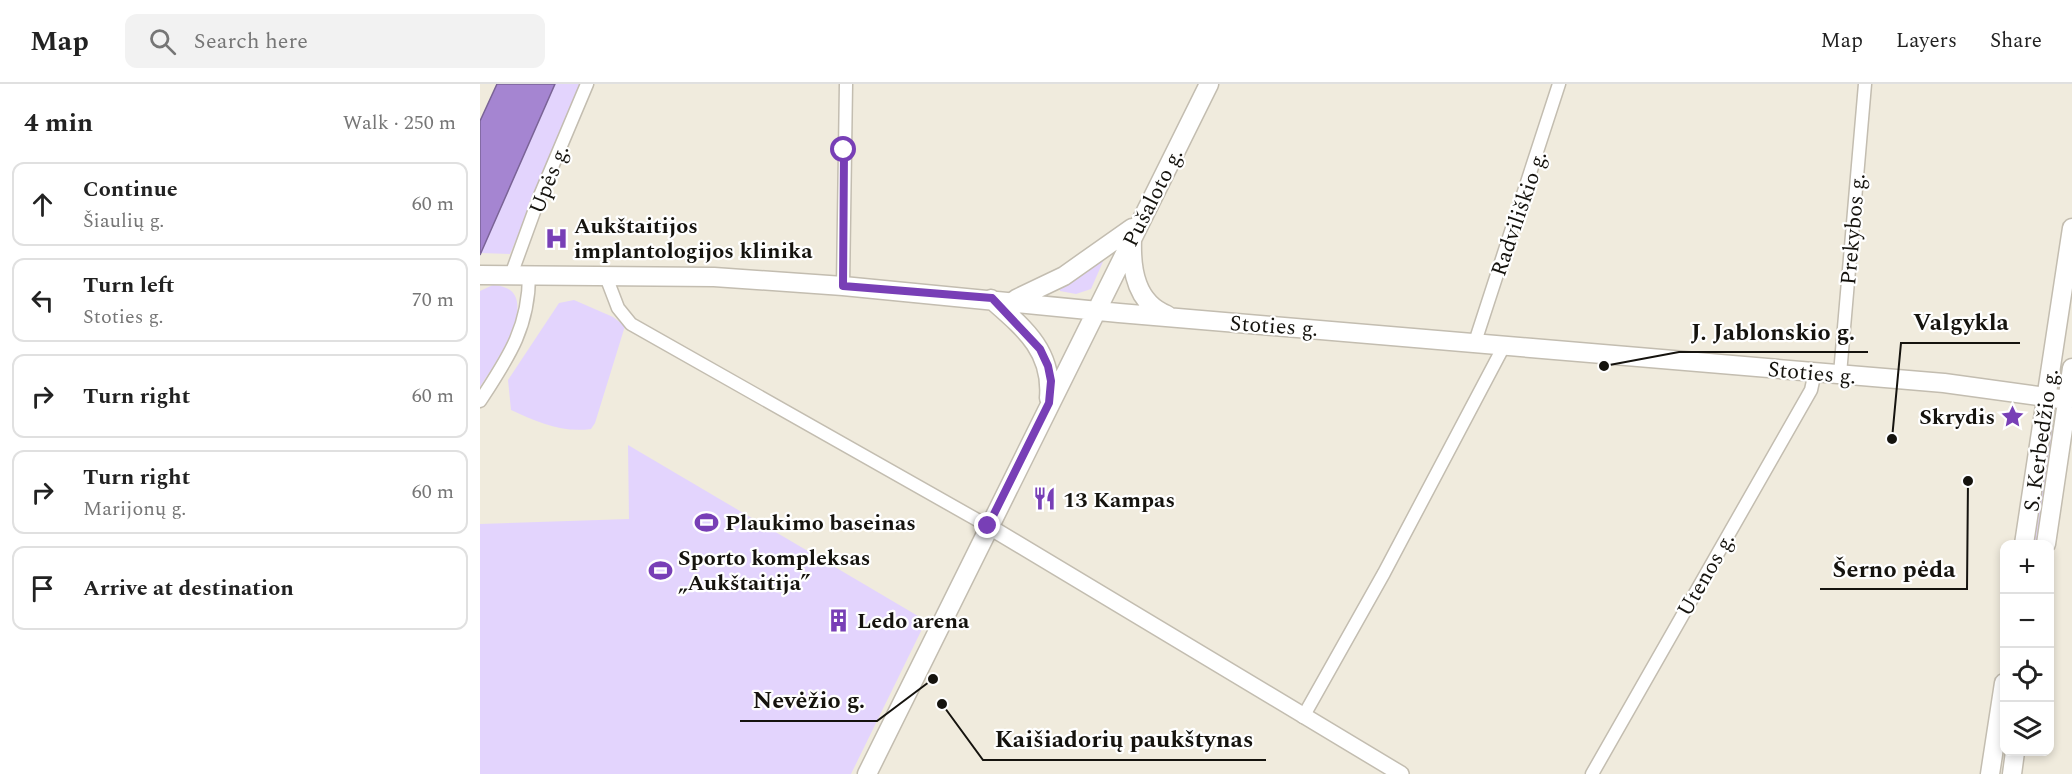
<!DOCTYPE html>
<html lang="en">
<head>
<meta charset="utf-8">
<style>
  body { margin:0; font-family:Spectral,serif; background:#f2f2f2; color:#222 }
  .controls { position:absolute; right:18px; bottom:18px; display:grid; overflow:hidden; border-radius:12px; box-shadow:0 3px 9px #0003 }
  .controls button { width:54px; height:54px; display:grid; place-items:center; padding:0; border:0; border-bottom:2px solid #e0e0e0; background:#fff; color:#222; font:30px sans-serif }
  .stop { position:absolute; width:18px; height:18px; margin:-14px; border:4px solid #783fb6; border-radius:50%; background:#fff }
  .stop.end { background:#783fb6; border-color:#fff; box-shadow:0 2px 6px #0008 }
  .list { margin:0; padding:0; list-style:none }
  h2 { display:flex; justify-content:space-between; align-items:center; height:78px; margin:0; padding:0 24px; font-size:26px }
  h2 small { font-size:20px; font-weight:400; color:#767676 }
  .list li { display:grid; grid-template-columns:39px 1fr auto; gap:18px; align-items:center; box-sizing:border-box; height:84px; margin:0 12px 12px; padding:0 12px; border:2px solid #e0e0e0; border-radius:12px }
  .list b { display:block; font-size:22px; white-space:nowrap }
  .list p { margin:0; font-size:20px; white-space:nowrap; color:#767676 }
  .list em { font-size:20px; font-style:normal; color:#767676 }
  .icon { flex:none; width:33px; height:33px; fill:none; stroke:currentColor; stroke-width:2; stroke-linecap:round; stroke-linejoin:round }
  .map { position:relative; flex:none; width:1592px; height:690px; overflow:hidden }
  header { display:flex; align-items:center; gap:36px; box-sizing:border-box; height:84px; padding:0 30px; background:#fff; border-bottom:2px solid #e0e0e0 }
  header strong { font-size:28px }
  nav { display:flex; gap:33px; margin-inline-start:auto; font-size:21px }
  .search { width:420px; height:54px; background:#f2f2f2; display:flex; align-items:center; gap:15px; box-sizing:border-box; padding:0 21px; border-radius:12px; color:#767676; font-size:22px }
  main { display:flex }
  aside { flex:1; background:#fff }
  .map>svg:first-child { display:block }
  .green { fill:#e3d4fd }
  .water { fill:#a585d1; stroke:#7a6396; stroke-width:1.5 }
  .lines { fill:none; stroke-linecap:round; stroke-linejoin:round }
  .minor-casing { stroke:#c3bdb0; stroke-width:15 }
  .tertiary-casing { stroke:#c3bdb0; stroke-width:18 }
  .secondary-casing { stroke:#c3bdb0; stroke-width:21 }
  .minor { stroke:#fff; stroke-width:12 }
  .tertiary { stroke:#fff; stroke-width:15 }
  .secondary { stroke:#fff; stroke-width:18 }
  .route { stroke:#783fb6; stroke-width:8 }
  .labels { text-anchor:middle; stroke-width:4.5; stroke-linejoin:round; paint-order:stroke }
  .street-label { font-size:22px; fill:#15130e; stroke:#fff }
  .poi-label { font-size:22px; font-weight:bold; fill:#15130e; stroke:#fff; text-anchor:start }
  .leader { fill:none; stroke:#15130e; stroke-width:2 }
  .callout-dot { fill:#15130e; stroke:#fff; stroke-width:2 }
  .callout-label { font-size:24px; text-anchor:middle; font-weight:bold; fill:#15130e; stroke:#fff; stroke-width:4.5; stroke-linejoin:round; paint-order:stroke }
</style>
</head>
<body>
<header>
<strong>Map</strong>
<div class="search"><svg class="icon" aria-label="search" viewBox="0 0 24 24"><circle cx="10" cy="10" r="6"/><path d="M15 15l6 6"/></svg>Search here</div>
<nav><a>Map</a><a>Layers</a><a>Share</a></nav>
</header>
<main>
<aside>
<h2>4 min<small>Walk · 250 m</small></h2>
<ul class="list">
<li><svg class="icon" aria-label="ahead" viewBox="0 0 24 24"><path d="M12 20V5M6 11l6-6 6 6"/></svg><div><b>Continue</b><p>Šiaulių g.</p></div><em>60 m</em></li>
<li><svg class="icon" aria-label="left" viewBox="0 0 24 24"><path d="M17 20v-9H6M10 6l-5 5 5 5"/></svg><div><b>Turn left</b><p>Stoties g.</p></div><em>70 m</em></li>
<li><svg class="icon" aria-label="right" viewBox="0 0 24 24"><path d="M7 20v-9h11M14 6l5 5-5 5"/></svg><div><b>Turn right</b></div><em>60 m</em></li>
<li><svg class="icon" aria-label="right" viewBox="0 0 24 24"><path d="M7 20v-9h11M14 6l5 5-5 5"/></svg><div><b>Turn right</b><p>Marijonų g.</p></div><em>60 m</em></li>
<li><svg class="icon" aria-label="arrive" viewBox="0 0 24 24"><path d="M6 21V4h12l-3 4 3 4H6"/></svg><div><b>Arrive at destination</b></div></li>
</ul>
</aside>
<div class="map">
<svg width="1592" height="690" viewBox="0 0 1592 690">
  <rect width="100%" height="100%" fill="#f0ebdd"/>
  <path class="green" d="M75,0H103L30,170L1,169Z
    M625,173L611,205L596,210L580,207V201Z
    M13,201C68,204 15,280 0,303V207Z
    M94,216L133,233L145,242L115,339L111,345C82,349 57,338 31,326L28,296L79,219Z
    M1568,344L1575,345L1558,460H1551Z
    M148,361L438,532L444,541L371,690H0V440L149,435Z"/>
  <path class="water" d="M17,0H75L0,171V37Z"/>
  <g class="lines">
    <defs>
      <path id="minor" d="M125,190L138,224L151,240L508,442
        M31,191L59,114L107,0
        M363,202L366,0
        M995,258L1079,0
        M1360,290L1385,0
        M0,317C28,274 49,244 49,191
        M823,633L904,489L1025,260
        M1112,690L1331,306L1335,288"/>
      <path id="tertiary" d="M508,442L921,690"/>
      <path id="secondary" d="M652,156C651,186 656,219 687,231
        M0,191L234,193L363,202L639,229L1464,299L1587,316
        M511,215C544,244 573,267 569,314
        M536,215L584,192L652,144
        M1544,460L1592,144
        M1566,460L1592,284
        M387,690L729,0
        M1510,690L1524,599
        M1532,690L1535,668"/>
    </defs>
    <use href="#minor" class="minor-casing"/>
    <use href="#tertiary" class="tertiary-casing"/>
    <use href="#secondary" class="secondary-casing"/>
    <use href="#minor" class="minor"/>
    <use href="#tertiary" class="tertiary"/>
    <use href="#secondary" class="secondary"/>
  </g>
  <g class="lines">
    <path class="route" d="M364,66L363,202L512,214L560,265L568,282L571,297L569,319L508,442"/>
  </g>
  <defs>
    <symbol id="hospital-bare" viewBox="-9 -9 18 18"><path d="M-5-5h3v3.5h4V-5h3V5h-3V1.5h-4V5h-3Z" fill="#783fb6" stroke="#fff" stroke-width="2.5" paint-order="stroke"/></symbol>
    <symbol id="sight-bare" viewBox="-9 -9 18 18"><path d="M0-6L1.8-2.2L6-1.7L2.9 1.2L3.7 5.4L0 3.3L-3.7 5.4L-2.9 1.2L-6-1.7L-1.8-2.2Z" fill="#783fb6" stroke="#fff" stroke-width="2.5" paint-order="stroke"/></symbol>
    <symbol id="restaurant-bare" viewBox="-9 -9 18 18"><path d="M-5-6h1v4h1v-4h1v4h1v-4h1v5L-1.5 .5V6h-2V.5L-5-1ZM5-6V6H3V1.5H1.5Q1.5-4 5-6Z" fill="#783fb6" stroke="#fff" stroke-width="2.5" paint-order="stroke"/></symbol>
    <symbol id="stadium-bare" viewBox="-9 -9 18 18"><path d="M0-5a6.5 5 0 1 0 0 10a6.5 5 0 1 0 0-10ZM-3.5-1.8h7v3.6h-7Z" fill="#783fb6" stroke="#fff" stroke-width="2.5" paint-order="stroke"/></symbol>
    <symbol id="building-bare" viewBox="-9 -9 18 18"><path d="M-4-6H4V6H1V3H-1V6H-4ZM-2.5-4.3h1.7v1.8h-1.7ZM.8-4.3h1.7v1.8H.8ZM-2.5-1h1.7V.8h-1.7ZM.8-1h1.7V.8H.8Z" fill="#783fb6" stroke="#fff" stroke-width="2.5" paint-order="stroke"/></symbol>
  </defs>
  <g fill-rule="evenodd">
    <use href="#hospital-bare" x="60" y="138" width="33" height="33"/>
    <use href="#sight-bare" x="1516" y="316" width="33" height="33"/>
    <use href="#restaurant-bare" x="548" y="398" width="33" height="33"/>
    <use href="#stadium-bare" x="210" y="422" width="33" height="33"/>
    <use href="#stadium-bare" x="164" y="470" width="33" height="33"/>
    <use href="#building-bare" x="342" y="520" width="33" height="33"/>
  </g>
  <g class="labels">
    <g class="street-label">
      <text transform="translate(68 95) rotate(-68)" y="8">Upės g.</text>
      <text transform="translate(672 113) rotate(-63)" y="8">Pušaloto g.</text>
      <text transform="translate(1038 129) rotate(-71)" y="8">Radviliškio g.</text>
      <text transform="translate(1372 145) rotate(-85)" y="8">Prekybos g.</text>
      <text transform="translate(794 241) rotate(4)" y="8">Stoties g.</text>
      <text transform="translate(1332 288) rotate(5)" y="8">Stoties g.</text>
      <text transform="translate(1560 356) rotate(-82)" y="8">S. Kerbedžio g.</text>
      <text transform="translate(1225 490) rotate(-60)" y="8">Utenos g.</text>
    </g>
    <g class="poi-label">
      <text x="94" y="149">Aukštaitijos<tspan x="94" dy="25">implantologijos klinika</tspan></text>
      <text x="1515" y="340" text-anchor="end">Skrydis</text>
      <text x="583" y="423">13 Kampas</text>
      <text x="245" y="446">Plaukimo baseinas</text>
      <text x="198" y="481">Sporto kompleksas<tspan x="198" dy="25">„Aukštaitija”</tspan></text>
      <text x="377" y="544">Ledo arena</text>
    </g>
  </g>
  <path class="leader" d="M1412 355L1421 259H1540M1124 282L1199 268H1388M1488 397L1487 505H1340M453 595L397 637H260M462 620L503 676H786"/>
  <g class="callout-dot">
    <circle cx="1412" cy="355" r="6"/>
    <circle cx="1124" cy="282" r="6"/>
    <circle cx="1488" cy="397" r="6"/>
    <circle cx="453" cy="595" r="6"/>
    <circle cx="462" cy="620" r="6"/>
  </g>
  <g class="callout-label">
    <text x="1481" y="246">Valgykla</text>
    <text x="1293" y="256">J. Jablonskio g.</text>
    <text x="1414" y="493">Šerno pėda</text>
    <text x="329" y="624">Nevėžio g.</text>
    <text x="644" y="663">Kaišiadorių paukštynas</text>
  </g>
</svg>
<div class="controls">
<button>+</button>
<button>−</button>
<button><svg class="icon" aria-label="locate" viewBox="0 0 24 24"><circle cx="12" cy="12" r="6"/><path d="M12 2v4M12 18v4M2 12h4M18 12h4"/></svg></button>
<button><svg class="icon" aria-label="layers" viewBox="0 0 24 24"><path d="M12 4l9 5-9 5-9-5zM3 14l9 5 9-5"/></svg></button>
</div>
<div class="stop" style="left:364px;top:66px"></div>
<div class="stop end" style="left:508px;top:442px"></div>
</div>
</main>
</body>
</html>
